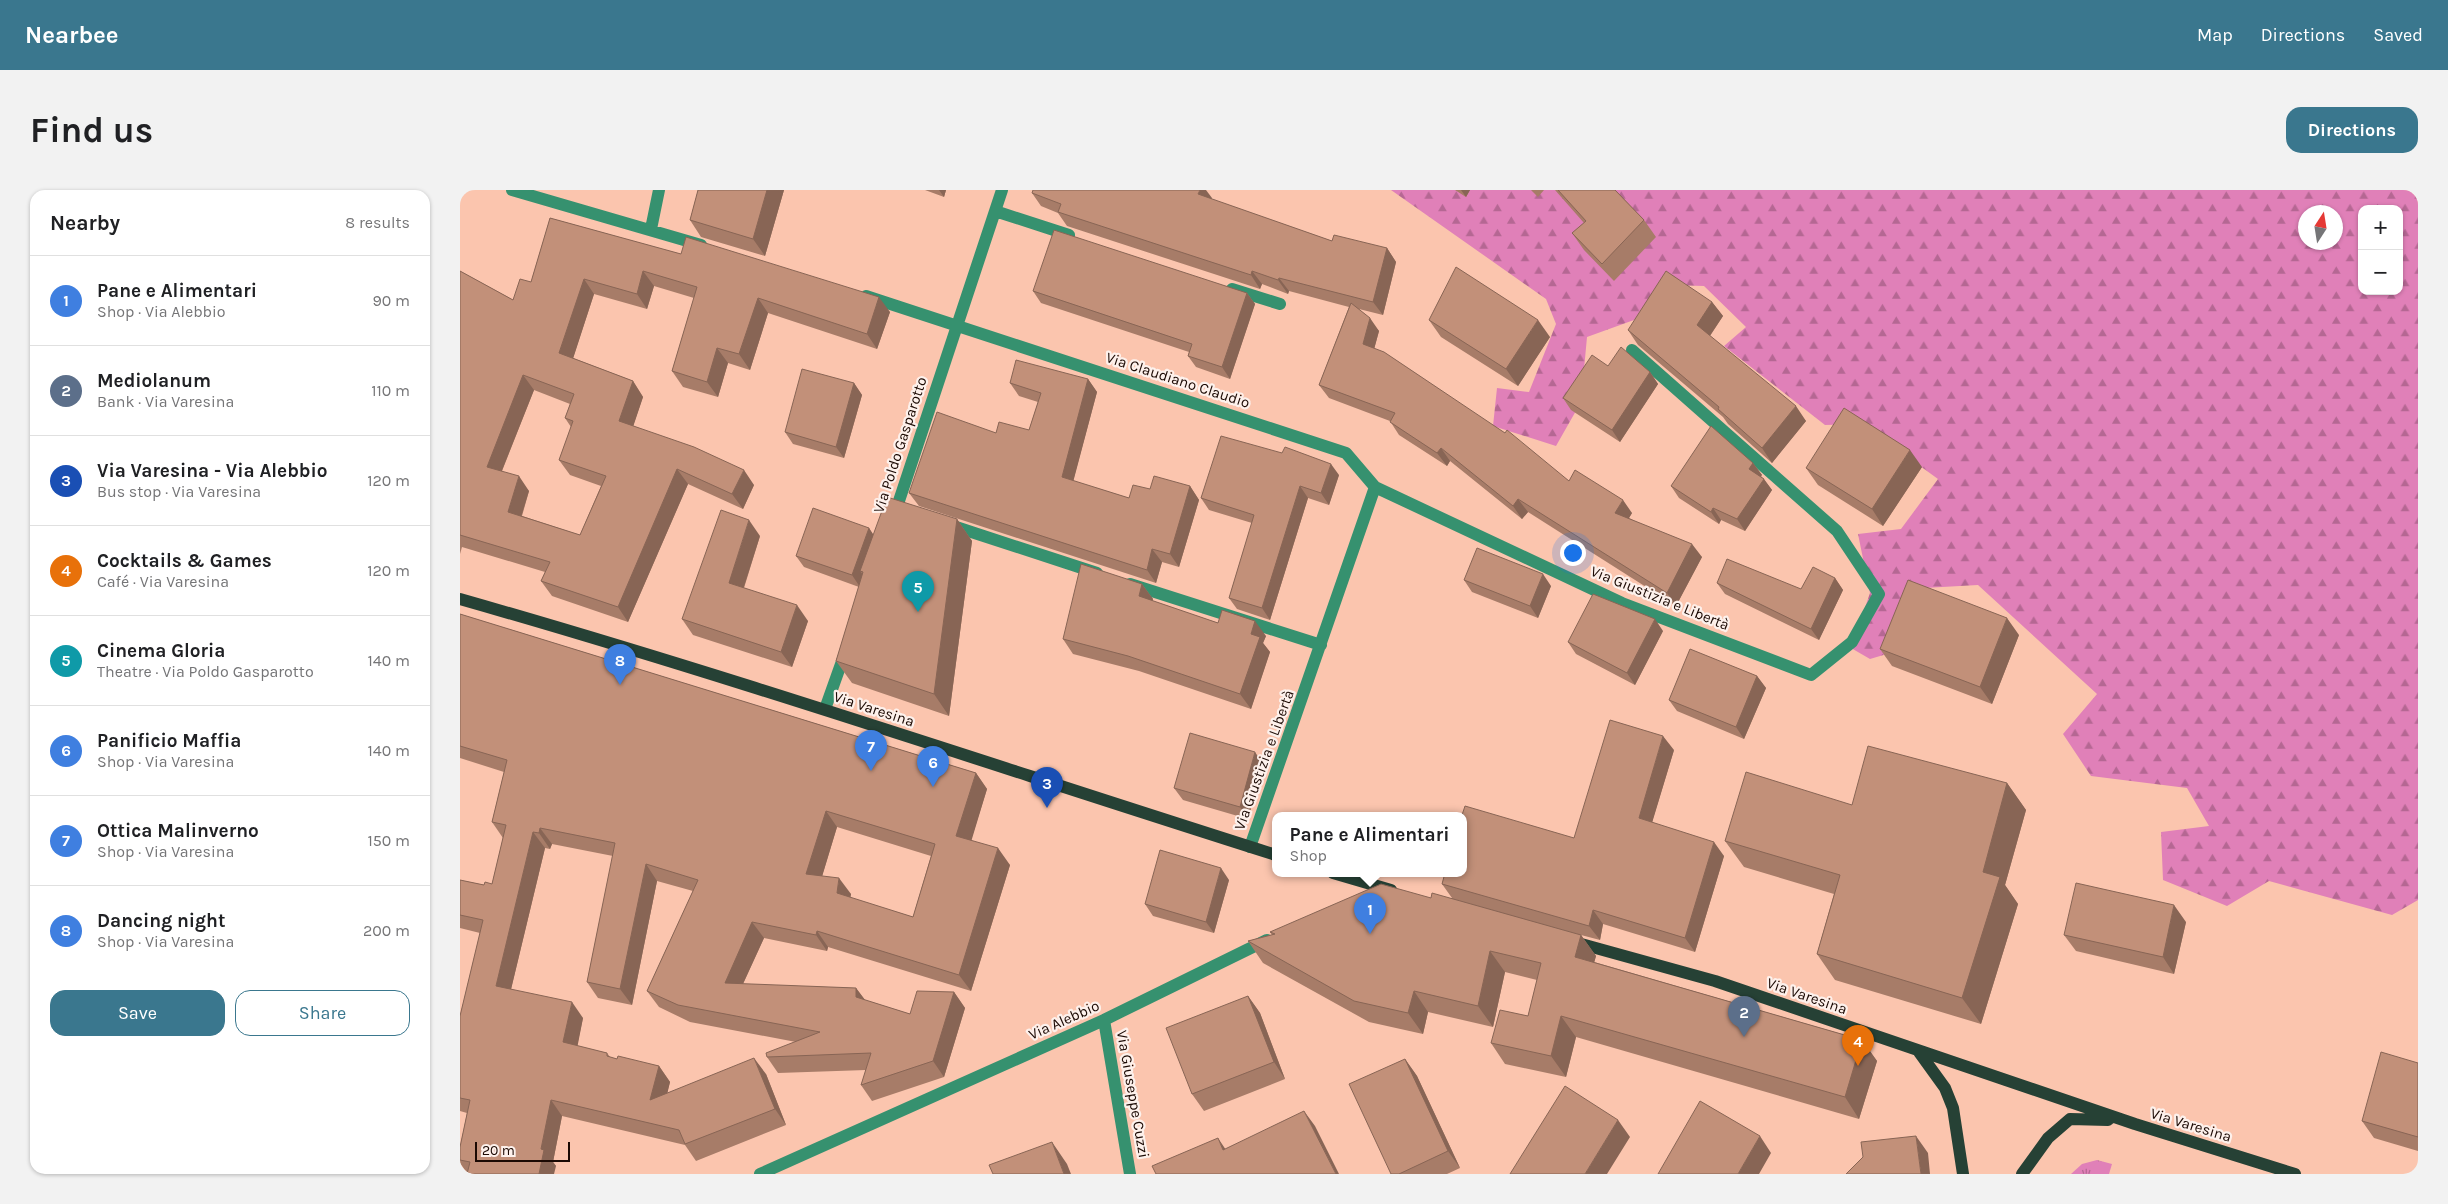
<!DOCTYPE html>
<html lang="en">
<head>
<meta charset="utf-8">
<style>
  body { margin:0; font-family:Karla,sans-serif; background:#f2f2f2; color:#202124 }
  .controls { position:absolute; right:15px; top:15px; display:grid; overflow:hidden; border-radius:10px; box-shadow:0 1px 4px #0004 }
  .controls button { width:45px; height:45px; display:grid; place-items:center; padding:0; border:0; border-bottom:1px solid #e0e0e0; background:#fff; color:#202124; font:25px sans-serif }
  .compass { position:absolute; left:1838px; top:15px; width:45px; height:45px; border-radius:50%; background:#fff; box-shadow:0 1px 4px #0004; rotate:12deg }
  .scale { position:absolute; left:15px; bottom:12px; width:95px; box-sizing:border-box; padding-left:5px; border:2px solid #1b0903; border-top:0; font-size:14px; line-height:18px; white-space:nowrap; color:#1b0903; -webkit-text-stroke:4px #fdf1ec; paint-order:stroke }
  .you { position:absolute; left:1112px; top:362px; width:18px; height:18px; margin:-12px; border:4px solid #fff; border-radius:50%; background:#1a73e8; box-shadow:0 0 0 8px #1a73e833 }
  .badge { display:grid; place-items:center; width:32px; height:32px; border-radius:50%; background:#3a778e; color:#fff; font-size:16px; font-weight:700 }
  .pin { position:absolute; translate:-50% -41px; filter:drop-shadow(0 1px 2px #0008) }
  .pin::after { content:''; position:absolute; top:26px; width:18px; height:15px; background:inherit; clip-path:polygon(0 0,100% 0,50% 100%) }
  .popup { position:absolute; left:812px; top:622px; width:195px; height:65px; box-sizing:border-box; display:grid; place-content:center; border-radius:10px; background:#fff; filter:drop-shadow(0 1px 4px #0005); font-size:16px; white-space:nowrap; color:#757577 }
  .popup b { font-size:19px; color:#202124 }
  .popup::after { content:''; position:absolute; left:50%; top:100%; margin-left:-10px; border:10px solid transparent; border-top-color:#fff }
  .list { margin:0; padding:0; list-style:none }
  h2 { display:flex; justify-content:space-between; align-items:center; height:65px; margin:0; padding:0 20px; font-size:21px }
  h2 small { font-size:16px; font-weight:400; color:#757577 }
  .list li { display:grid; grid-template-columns:32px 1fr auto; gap:15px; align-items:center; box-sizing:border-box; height:90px; padding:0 20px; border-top:1px solid #e0e0e0 }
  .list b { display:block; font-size:19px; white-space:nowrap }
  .list p { margin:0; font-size:16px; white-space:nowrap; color:#757577 }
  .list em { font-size:16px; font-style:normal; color:#757577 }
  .actions { display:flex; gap:10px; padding:15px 20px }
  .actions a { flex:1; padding:11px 0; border:1px solid #3a778e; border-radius:15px; text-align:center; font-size:18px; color:#3a778e }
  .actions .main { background:#3a778e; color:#fff }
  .map { position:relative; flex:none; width:1958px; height:984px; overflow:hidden; border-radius:15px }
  header { display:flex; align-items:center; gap:30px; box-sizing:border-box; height:70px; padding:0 25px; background:#3a778e; color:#fff }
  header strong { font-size:24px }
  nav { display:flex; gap:28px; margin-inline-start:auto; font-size:18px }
  .intro { display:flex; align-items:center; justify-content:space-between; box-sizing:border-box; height:120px; padding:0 30px }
  h1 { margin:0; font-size:35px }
  .button { padding:12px 22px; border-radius:15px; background:#3a778e; color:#fff; font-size:18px; font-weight:700 }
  main { display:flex; gap:30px; padding:0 30px }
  aside { flex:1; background:#fff; border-radius:15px; box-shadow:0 1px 4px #0004 }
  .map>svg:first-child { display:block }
  .grass { fill:url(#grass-tufts) }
  .forest { fill:url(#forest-firs); fill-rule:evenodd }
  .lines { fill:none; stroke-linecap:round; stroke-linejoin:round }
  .minor { stroke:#36916f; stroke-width:12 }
  .primary { stroke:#264135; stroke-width:12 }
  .wall { fill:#a77c68; fill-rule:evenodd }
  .shaded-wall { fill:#886555 }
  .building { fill:#c29079; stroke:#886555; fill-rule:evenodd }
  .labels { text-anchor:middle; stroke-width:4.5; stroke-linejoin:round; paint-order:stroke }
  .street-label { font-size:15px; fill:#1b0903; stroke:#fdf1ec }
</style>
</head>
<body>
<header>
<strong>Nearbee</strong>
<nav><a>Map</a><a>Directions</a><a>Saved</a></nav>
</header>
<div class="intro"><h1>Find us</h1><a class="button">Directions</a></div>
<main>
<aside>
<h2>Nearby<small>8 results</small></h2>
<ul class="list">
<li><span class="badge" style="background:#3f7fe0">1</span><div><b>Pane e Alimentari</b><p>Shop · Via Alebbio</p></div><em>90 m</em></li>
<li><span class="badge" style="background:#5c6f8a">2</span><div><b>Mediolanum</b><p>Bank · Via Varesina</p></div><em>110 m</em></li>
<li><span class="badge" style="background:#1a4fb4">3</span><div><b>Via Varesina - Via Alebbio</b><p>Bus stop · Via Varesina</p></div><em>120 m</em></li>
<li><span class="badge" style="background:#e8710a">4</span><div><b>Cocktails &amp; Games</b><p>Café · Via Varesina</p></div><em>120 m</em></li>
<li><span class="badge" style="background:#0f9aa8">5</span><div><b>Cinema Gloria</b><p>Theatre · Via Poldo Gasparotto</p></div><em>140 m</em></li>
<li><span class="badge" style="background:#3f7fe0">6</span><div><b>Panificio Maffia</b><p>Shop · Via Varesina</p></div><em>140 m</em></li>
<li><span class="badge" style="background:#3f7fe0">7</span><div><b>Ottica Malinverno</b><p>Shop · Via Varesina</p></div><em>150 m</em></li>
<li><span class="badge" style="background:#3f7fe0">8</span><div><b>Dancing night</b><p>Shop · Via Varesina</p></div><em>200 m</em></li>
</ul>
<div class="actions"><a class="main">Save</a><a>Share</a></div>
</aside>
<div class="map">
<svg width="1958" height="984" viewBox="0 0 1958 984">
  <defs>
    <pattern id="grass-tufts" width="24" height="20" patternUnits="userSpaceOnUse" patternTransform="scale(1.25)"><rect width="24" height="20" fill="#e080b8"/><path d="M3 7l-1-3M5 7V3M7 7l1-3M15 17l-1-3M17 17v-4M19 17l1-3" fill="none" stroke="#b56793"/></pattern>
    <pattern id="forest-firs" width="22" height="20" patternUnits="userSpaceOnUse" patternTransform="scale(1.25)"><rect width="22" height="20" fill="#e080b8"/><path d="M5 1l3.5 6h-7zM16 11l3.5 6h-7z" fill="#b56793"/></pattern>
  </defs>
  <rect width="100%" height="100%" fill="#fbc5ae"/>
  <path class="grass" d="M1637,970L1652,974L1649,984H1611L1622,974Z"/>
  <path class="forest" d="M931,0H1958V710L1932,725L1809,691L1767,716L1703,690L1701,642L1749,636L1727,598L1631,586L1603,544L1637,504L1518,395L1464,398L1437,461L1410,469L1391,458L1410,403L1398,344L1441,339L1478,289L1402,234L1365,235L1264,156L1286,137L1244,96L1209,95L1174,130L1127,147L1121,212L1096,256L1033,236L1037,198L1069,202L1096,134L1086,109ZM1902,19H1939V101H1902ZM1846,22H1876V52H1846Z"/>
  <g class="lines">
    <path class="minor" d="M52,0L241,55
      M535,21L609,45
      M191,39L199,0
      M772,99L820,114
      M406,106L886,263L915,297L1162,413L1351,485L1392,452L1419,404L1377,341L1172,160
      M434,326L542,0
      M490,335L637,383
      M670,394L861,455
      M365,519L386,460
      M790,657L915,297
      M644,830L670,984
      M300,984L644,830L807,750"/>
    <path class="primary" d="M0,409C274,487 544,579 816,665
      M873,683L931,700
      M1114,752L1255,791L1675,934L1835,984
      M1459,862L1485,898L1493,918L1503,984
      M1562,984L1588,948L1610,929L1648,930"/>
  </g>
  <path class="wall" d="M238,0H324L305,66L241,47L230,30Z
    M465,0H486L484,7Z
    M995,0H1010L1006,7Z
    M1071,0H1084L1078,7Z
    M1095,0H1155L1184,30L1196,47L1154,91L1124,60L1112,43L1124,33Z
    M572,3L752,8L751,9L872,51L927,58L936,72L923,125L899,119L919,141L914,159L1109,291L1172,323L1169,328L1242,367L1216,416L1068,322L1062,329L990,271L987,276L939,245L930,231L869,208L859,195L889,117L829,101L828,104L802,94L800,99L607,36L598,23L581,16Z
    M90,28L430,122L417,159L308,123L290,180L268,173L258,207L223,197L212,181L234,108L194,96L187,119L134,104L113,168L173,191L183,207L173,236L294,295L283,319L228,294L168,432L92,406L81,391L85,382L2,357L0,364V81L53,110L71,92ZM74,200L110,214L105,228L111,237L99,270L110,285L141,296L120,345L62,326L69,301L42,281Z
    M573,101L787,103L795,114L770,189L736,177L728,166L729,162L581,113Z
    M1252,112L1263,126L1250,146L1346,231L1312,273L1268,234L1263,227L1178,155L1168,140Z
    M969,130L1090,147L1058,196L981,147Z
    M1190,182L1198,194L1160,252L1111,220L1103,208Z
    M628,189L637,202L613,291L669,308L690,299L730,296L739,310L719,377L702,372L696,393L459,316L449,303L536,243L569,240L578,212L559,206L550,193Z
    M394,193L402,205L384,268L333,254L325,242Z
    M1293,273L1302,285L1301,286L1312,300L1285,341L1261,330L1259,334L1219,308L1211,296Z
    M1462,277L1423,336L1358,295L1346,278Z
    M879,285L869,315L848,308L810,430L777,419L769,408L792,333L749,320L741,308Z
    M497,329L512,351L489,526L392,493L376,471L399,397L344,377L336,366L409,338L413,345Z
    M300,346L284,398L348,431L332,477L233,445L222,429Z
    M1375,388L1383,400L1359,450L1265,404L1257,393L1341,399Z
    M1004,390L1091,396L1078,428L1012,402Z
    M682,394L693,409L692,411L758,433L806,446L803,453L810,462L791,519L679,481L613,464L603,449Z
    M0,424L516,583L527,599L511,650L550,675L511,801L368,757L367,761L304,748L283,794L396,798L405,810L450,824L494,802L505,818L484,887L412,911L401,895L406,880L318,883L307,867L336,852L230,832L199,817L187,801L233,701L197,691L172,815L138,808L127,792L153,666L92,654L90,659L85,658L51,799L123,828L117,856L147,863L150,867L157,869L199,876L210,892L207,903L306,884L326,935L236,971L225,955L102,926L93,972L96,976L7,983L0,973V957L7,923L0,921V826L20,743L0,738V690L24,695L32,694L43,648L32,632L44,582L0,568ZM377,637L471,666L453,727L390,708L391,704L362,686Z
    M1203,441L1175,495L1116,464L1108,452Z
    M1559,445L1532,514L1432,476L1420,459Z
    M1297,486L1306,498L1284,549L1217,521L1209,510Z
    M1214,560L1192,632L1264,666L1235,762L1143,734L1140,750L1121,745L1136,766L1134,772L1402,850L1417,871L1399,929L1116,847L1106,887L1045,874L1031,853L1068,826L1077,790L1045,782L1033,837L968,822L963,844L909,832L803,773L788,751L812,745L810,742L971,708H992L982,694L1114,648Z
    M803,574L788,629L723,610L714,598Z
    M1547,593L1566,620L1545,695L1558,714L1521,834L1375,790L1357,764L1374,704L1284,677L1265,651L1392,615Z
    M769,690L754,743L693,726L685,714Z
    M1726,732L1714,784L1616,761L1604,745Z
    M788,806L800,823L825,889L744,921L732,904Z
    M945,869L957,886L1000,978L987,984H931Z
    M1958,873V961L1914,948L1902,931Z"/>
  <path class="shaded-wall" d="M307,0H324L305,66L293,49Z
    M479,0H486L484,7Z
    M740,0H746L752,8L748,18L738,4Z
    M1001,0H1010L1006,7Z
    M927,58L936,72L923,125L913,112Z
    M183,81L194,96L187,119L177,104Z
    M792,81L802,94L800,99L791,85Z
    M819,88L829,101L828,104L818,90Z
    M124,89L134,104L110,178L99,163Z
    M787,103L795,114L770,189L762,177Z
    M419,107L430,122L417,159L407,144Z
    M298,108L308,123L290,180L279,164Z
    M1252,112L1263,126L1247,150L1237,135Z
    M910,128L919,141L912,167L903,154Z
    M1078,130L1090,147L1058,196L1046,179Z
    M257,158L268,173L258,207L247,192Z
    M1190,182L1198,194L1160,252L1152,240Z
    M63,185L74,200L37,293L27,277Z
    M628,189L637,202L611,300L602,287Z
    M173,191L183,207L170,246L159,231Z
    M394,193L402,205L384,268L376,257Z
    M1336,216L1346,231L1312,273L1302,258Z
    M981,258L990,271L987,276L977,263Z
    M1450,260L1462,277L1423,336L1412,319Z
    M1293,273L1302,285L1297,290L1289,279Z
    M871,274L879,285L869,315L861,303Z
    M217,279L228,294L168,432L158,417Z
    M284,280L294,295L283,319L272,304Z
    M59,286L69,301L58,337L48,322Z
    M1304,289L1312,300L1285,341L1277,329Z
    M730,296L739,310L719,377L710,364Z
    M840,296L848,308L810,430L802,418Z
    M1058,309L1068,322L1062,329L1053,316Z
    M1163,310L1172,323L1164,336L1155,323Z
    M1253,318L1261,330L1259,334L1251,322Z
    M497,329L512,351L489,526L474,504Z
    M289,330L300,346L280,409L269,393Z
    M409,338L417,350L403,382L400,381L404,386L400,397L392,385Z
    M1232,354L1242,367L1216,416L1207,403Z
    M692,359L702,372L696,393L687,380Z
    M1083,384L1091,396L1078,428L1070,416Z
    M1375,388L1383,400L1359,450L1351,439Z
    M682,394L693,409L689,421L679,406Z
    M337,415L348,431L332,477L321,462Z
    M1547,428L1559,445L1532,514L1520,497Z
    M1195,429L1203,441L1175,495L1167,483Z
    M795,431L806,446L803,453L810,462L791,519L780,504L791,444Z
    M1297,486L1306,498L1284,549L1276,537Z
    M1203,546L1214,560L1189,643L1179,628Z
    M795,562L803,574L788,629L780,617Z
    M516,583L527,599L508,662L496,646Z
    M1547,593L1566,620L1545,695L1558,714L1521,834L1502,808L1523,682Z
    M366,621L377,637L358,700L346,684Z
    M80,638L92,654L90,659L79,643Z
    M73,642L85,658L48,812L36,796Z
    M1254,652L1264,666L1235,762L1225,748Z
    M538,658L550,675L511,801L499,785Z
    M186,674L197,691L172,815L160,799Z
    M761,678L769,690L754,743L746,732Z
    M379,688L391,704L388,720L377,703Z
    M1714,715L1726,732L1714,784L1703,767Z
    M1133,720L1143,734L1140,750L1129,736Z
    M292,732L304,748L276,809L265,793Z
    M357,741L368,757L367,761L356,745Z
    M1121,745L1136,766L1130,788L1115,767Z
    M1030,761L1045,782L1033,837L1018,816Z
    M396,798L408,814L396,807Z
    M954,801L968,822L963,844L948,823Z
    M494,802L505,818L484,887L473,871Z
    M788,806L800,823L825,889L814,872Z
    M112,812L123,828L115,869L103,852Z
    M1101,826L1116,847L1106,887L1091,866Z
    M1402,850L1417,871L1399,929L1385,907Z
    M294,868L306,884L326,935L315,919Z
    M945,869L957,886L1000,978L988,961Z
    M199,876L210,892L202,926L190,910Z
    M91,910L102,926L93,972L96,976L94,984H79L81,959Z
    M844,921L855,936L879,984H876Z
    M1158,930L1170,947L1147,984H1125Z
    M1300,946L1311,963L1299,984H1278Z
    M1456,946L1468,963L1470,984H1461Z
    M758,948L768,963L763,960Z
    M592,952L607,974L611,984H604Z"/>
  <path class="building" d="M238,0H307L293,49L230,30Z
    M573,0H740L738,4L872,51L874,45L927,58L913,112L819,88L818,90L792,81L791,85L598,22L601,14L572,3Z
    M1098,0H1155L1184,30L1142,74L1112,43L1126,31Z
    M90,28L221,64L226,47L419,107L407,144L298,108L279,164L257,158L247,192L212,181L237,97L183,81L177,104L124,89L99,163L173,191L159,231L234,257L284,280L272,304L217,279L158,417L81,391L90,372L0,345V81L53,110L60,89L71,92ZM63,185L114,204L105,228L113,231L99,270L146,286L120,345L48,322L59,286L27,277Z
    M594,40L787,103L762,177L728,166L732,154L573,101Z
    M996,77L1078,130L1046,179L969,130Z
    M1206,81L1252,112L1237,135L1336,216L1302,258L1258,219L1259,217L1168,140Z
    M891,113L910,128L903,154L924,162L1045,243L1047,240L1109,291L1115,280L1163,310L1155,323L1232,354L1207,403L1058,309L1053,316L981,258L977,263L930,232L935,223L859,195Z
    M1161,157L1190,182L1152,240L1103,208L1132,165L1148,176Z
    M556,170L628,189L602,287L669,308L673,295L690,299L694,286L730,296L710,364L692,359L687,380L449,303L477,222L536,243L539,232L569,240L581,203L550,193Z
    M342,179L394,193L376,257L325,242Z
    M1384,218L1450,260L1412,319L1346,278Z
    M1251,236L1293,273L1289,279L1304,289L1277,329L1253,318L1251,322L1211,296Z
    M761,246L822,263L825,257L871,274L861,303L840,296L802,418L769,408L794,325L741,308Z
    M427,307L497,329L474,504L376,471L403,382L400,381Z
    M353,318L409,338L392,385L336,366Z
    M261,320L289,330L269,393L337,415L321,462L222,429Z
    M1017,358L1083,384L1070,416L1004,390Z
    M1267,369L1341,399L1353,377L1375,388L1351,439L1257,393Z
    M621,374L682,394L679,406L758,433L762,420L795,431L791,444L800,447L780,504L668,466L603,449Z
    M1448,390L1547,428L1520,497L1420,459Z
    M1133,404L1195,429L1167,483L1108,452Z
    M0,424L516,583L496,646L538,658L499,785L357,741L356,745L292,732L265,793L396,798V807L450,824L457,801L494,802L473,871L401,895L411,863L307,867L306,863L360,842L218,815L187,801L238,690L186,674L160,799L127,792L155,653L80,638L79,643L73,642L36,796L112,812L103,852L147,863V866L157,869L158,866L199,876L190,910L294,868L315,919L225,954L219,940L91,910L81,959L84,960L79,984H7L10,972L0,970V957L10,910L0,908V826L23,730L0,725V690L24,695L25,692L32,694L46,635L32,632L47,570L0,556ZM366,621L475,654L453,727L377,703L379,688L346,684Z
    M1230,459L1297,486L1276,537L1209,510Z
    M1150,530L1203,546L1179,628L1254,652L1225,748L1133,720L1129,736L982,694L985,683H1004V625H1002L1005,616L1114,648Z
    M730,543L795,562L780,617L714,598Z
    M1408,556L1547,593L1523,682L1540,687L1502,808L1357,764L1380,685L1265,651L1286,582L1392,615Z
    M700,660L761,678L746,732L685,714Z
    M1616,693L1714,715L1703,767L1604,745Z
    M921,694L971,708L972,703L1121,745L1115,767L1402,850L1385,907L1101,826L1091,866L1031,853L1040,820L1068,826L1081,773L1030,761L1018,816L954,801L948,823L894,811L788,751L815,744L810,742Z
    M788,806L814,872L732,904L706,838Z
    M1921,862L1958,873V947L1902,931Z
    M945,869L988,961L939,984H931L889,894Z
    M1105,896L1158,930L1125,984H1050Z
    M1240,911L1300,946L1278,984H1198Z
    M844,921L876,984H696L692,976L758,948L763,960Z
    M1456,946L1461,984H1386L1403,967L1401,952Z
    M592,952L604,984H533L529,975Z"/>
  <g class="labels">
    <g class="street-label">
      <text transform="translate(718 190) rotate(18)" y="5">Via Claudiano Claudio</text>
      <text transform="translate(440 255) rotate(-72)" y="5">Via Poldo Gasparotto</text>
      <text transform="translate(1200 408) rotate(22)" y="5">Via Giustizia e Libertà</text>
      <text transform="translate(414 519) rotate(18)" y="5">Via Varesina</text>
      <text transform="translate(804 570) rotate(-70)" y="5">Via Giustizia e Libertà</text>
      <text transform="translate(1347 806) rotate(19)" y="5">Via Varesina</text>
      <text transform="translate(604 830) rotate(-24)" y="5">Via Alebbio</text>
      <text transform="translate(673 904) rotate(80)" y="5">Via Giuseppe Cuzzi</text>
      <text transform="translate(1731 935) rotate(17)" y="5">Via Varesina</text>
    </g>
  </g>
</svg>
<div class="controls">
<button>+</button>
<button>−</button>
</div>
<svg class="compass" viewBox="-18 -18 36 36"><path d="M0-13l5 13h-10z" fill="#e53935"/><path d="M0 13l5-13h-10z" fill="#757577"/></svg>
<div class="scale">20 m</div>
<div class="you"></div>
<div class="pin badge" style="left:910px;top:744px;background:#3f7fe0">1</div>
<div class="popup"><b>Pane e Alimentari</b>Shop</div>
<div class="pin badge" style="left:1284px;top:847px;background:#5c6f8a">2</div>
<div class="pin badge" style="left:587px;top:618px;background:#1a4fb4">3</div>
<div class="pin badge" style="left:1398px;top:876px;background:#e8710a">4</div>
<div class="pin badge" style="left:458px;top:422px;background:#0f9aa8">5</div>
<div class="pin badge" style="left:473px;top:597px;background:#3f7fe0">6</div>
<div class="pin badge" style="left:411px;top:581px;background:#3f7fe0">7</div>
<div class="pin badge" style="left:160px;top:495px;background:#3f7fe0">8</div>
</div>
</main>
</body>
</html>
